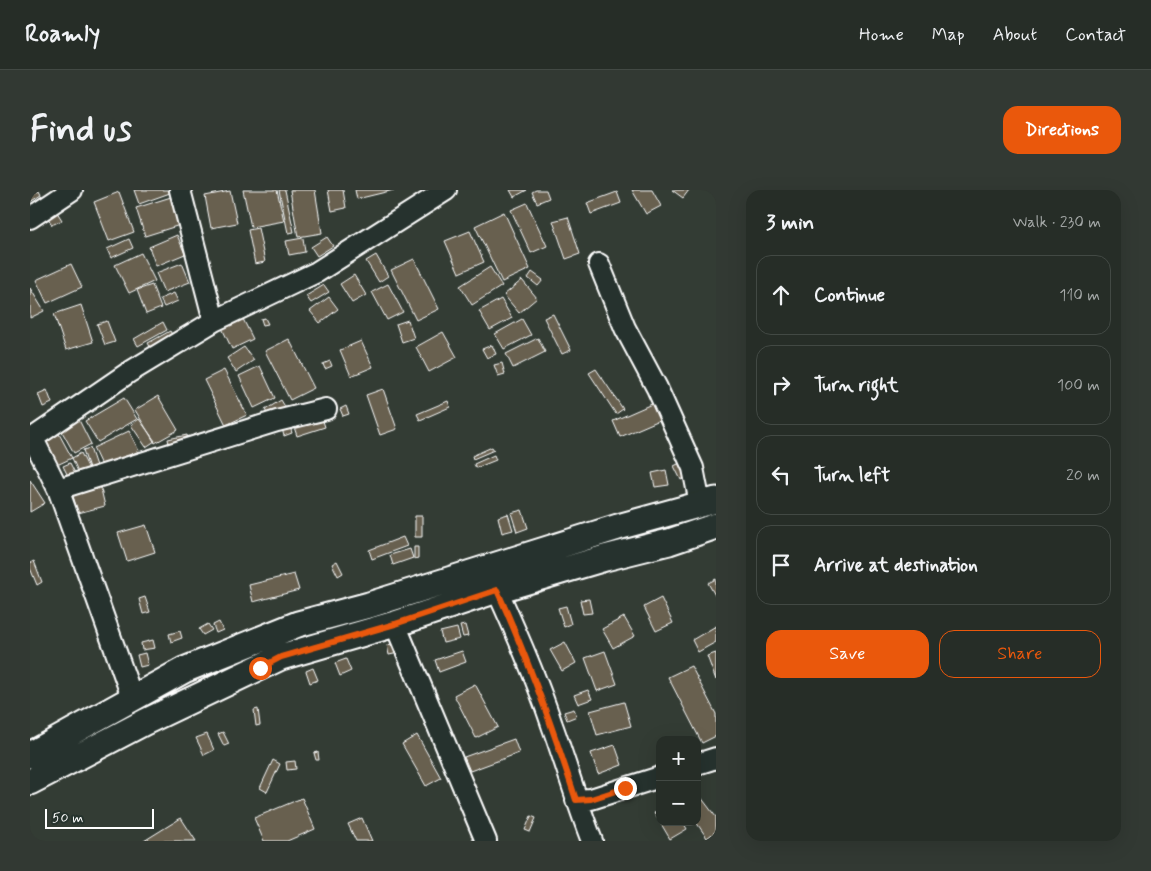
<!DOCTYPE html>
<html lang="en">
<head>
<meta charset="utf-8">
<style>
  body { margin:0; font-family:Mynerve,sans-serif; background:#323933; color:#f1f3f6 }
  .controls { position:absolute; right:15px; bottom:15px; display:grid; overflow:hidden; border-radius:10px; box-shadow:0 5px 20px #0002 }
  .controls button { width:45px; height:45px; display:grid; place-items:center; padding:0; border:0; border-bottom:1px solid #424944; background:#262d27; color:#f1f3f6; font:25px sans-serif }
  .scale { position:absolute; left:15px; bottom:12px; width:109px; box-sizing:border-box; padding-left:5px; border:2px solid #fff; border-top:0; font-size:14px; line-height:18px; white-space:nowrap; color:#fff; -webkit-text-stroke:4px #26332d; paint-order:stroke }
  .stop { position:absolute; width:15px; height:15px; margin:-11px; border:4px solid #ea580c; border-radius:50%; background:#fff }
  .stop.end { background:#ea580c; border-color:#fff; box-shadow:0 1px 5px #0008 }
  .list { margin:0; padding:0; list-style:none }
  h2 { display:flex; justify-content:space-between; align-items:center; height:65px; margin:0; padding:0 20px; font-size:21px }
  h2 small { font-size:16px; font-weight:400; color:#a4a8a7 }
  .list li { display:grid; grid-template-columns:32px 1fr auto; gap:15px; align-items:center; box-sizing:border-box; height:80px; margin:0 10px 10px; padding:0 10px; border:1px solid #424944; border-radius:15px }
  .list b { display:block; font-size:19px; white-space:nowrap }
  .list em { font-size:16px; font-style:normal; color:#a4a8a7 }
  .actions { display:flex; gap:10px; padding:15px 20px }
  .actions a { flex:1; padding:11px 0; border:1px solid #ea580c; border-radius:15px; text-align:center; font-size:18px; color:#ea580c }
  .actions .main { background:#ea580c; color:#fff }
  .icon { flex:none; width:28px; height:28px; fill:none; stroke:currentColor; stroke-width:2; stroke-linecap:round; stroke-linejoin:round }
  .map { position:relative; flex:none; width:686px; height:651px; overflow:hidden; border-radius:15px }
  header { display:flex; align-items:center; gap:30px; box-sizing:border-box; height:70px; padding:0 25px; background:#262d27; border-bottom:1px solid #424944 }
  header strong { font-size:24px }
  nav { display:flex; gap:28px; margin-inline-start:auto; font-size:18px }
  .intro { display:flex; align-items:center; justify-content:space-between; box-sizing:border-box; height:120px; padding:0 30px }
  h1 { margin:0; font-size:35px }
  .button { padding:12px 22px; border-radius:15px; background:#ea580c; color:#fff; font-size:18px; font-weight:700 }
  main { display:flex; gap:30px; padding:0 30px }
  aside { flex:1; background:#262d27; border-radius:15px; box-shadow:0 5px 20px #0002 }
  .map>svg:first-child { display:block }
  .building { fill:#676050; stroke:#fff }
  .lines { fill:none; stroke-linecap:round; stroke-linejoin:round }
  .minor-casing { stroke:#fff; stroke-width:24 }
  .major-casing { stroke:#fff; stroke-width:29 }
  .minor { stroke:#26332d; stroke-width:20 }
  .major { stroke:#26332d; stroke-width:25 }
  .route { stroke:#ea580c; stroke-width:6 }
</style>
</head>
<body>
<header>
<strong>Roamly</strong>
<nav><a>Home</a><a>Map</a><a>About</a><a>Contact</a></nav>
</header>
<div class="intro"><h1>Find us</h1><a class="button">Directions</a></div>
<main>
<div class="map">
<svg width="686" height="651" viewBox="0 0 686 651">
  <rect width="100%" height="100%" fill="#333c34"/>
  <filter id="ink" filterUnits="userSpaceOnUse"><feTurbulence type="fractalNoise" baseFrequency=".02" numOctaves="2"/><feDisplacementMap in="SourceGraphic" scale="10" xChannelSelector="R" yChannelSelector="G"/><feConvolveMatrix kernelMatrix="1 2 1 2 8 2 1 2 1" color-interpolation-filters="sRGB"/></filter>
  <g filter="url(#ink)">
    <path class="building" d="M104,0H139L140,3L109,14Z
      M213,0H247L254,31L221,37Z
      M249,0H255L264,42L258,43Z
      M260,0H285L292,43L268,47Z
      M298,0H313L316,18L302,21Z
      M325,0H364L327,9Z
      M480,0H497L484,7Z
      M506,0H516L519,8L507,13L502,2Z
      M602,0H622L631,16L616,24Z
      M642,0H659L653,8Z
      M9,1L11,5L0,12V6Z
      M200,1L207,33L181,38L175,6Z
      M89,2L104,42L79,51L64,12Z
      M587,2L591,13L561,24L557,13Z
      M141,7L150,35L115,46L106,18Z
      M497,13L517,56L501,63L481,20Z
      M23,16L32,30L22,35L14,21Z
      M474,22L500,79L472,92L445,36Z
      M538,27L550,64L536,69L523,31Z
      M228,38L235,72L225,74L218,40Z
      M440,41L454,72L429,83L415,51Z
      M147,45L155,64L126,76L119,57Z
      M297,47L303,56L287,66L281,57Z
      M273,48L275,62L259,65L256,51Z
      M99,49L103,58L81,68L77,59Z
      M111,63L125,91L99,103L85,75Z
      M346,65L358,86L349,92L336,71Z
      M384,69L409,119L386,130L361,80Z
      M152,73L160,92L134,102L126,83Z
      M41,74L52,97L17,113L6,90Z
      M460,77L472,96L442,115L430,96Z
      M502,82L513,90L508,96L498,88Z
      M324,85L336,105L322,113L310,94Z
      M492,90L507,108L489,123L474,105Z
      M358,94L373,122L357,130L342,102Z
      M122,95L131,118L116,124L107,100Z
      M294,95L299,102L281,113L276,106Z
      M0,98L14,121L0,128Z
      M144,103L148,111L134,117L130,109Z
      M299,107L308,119L290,133L280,121Z
      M471,109L482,128L460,140L449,121Z
      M51,115L63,152L36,160L24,124Z
      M523,124L541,160L532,164L514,128Z
      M212,127L223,149L202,159L191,136Z
      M235,128L238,134L233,135L231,129Z
      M492,129L501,145L474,159L465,144Z
      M378,130L384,148L372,152L366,134Z
      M77,131L85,152L75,155L67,134Z
      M133,132L137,140L108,156L104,149Z
      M140,141L146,152L124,164L118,153Z
      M413,142L427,167L399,182L386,157Z
      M508,148L515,162L483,178L476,164Z
      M259,149L284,198L260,210L235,161Z
      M331,151L343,177L321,186L310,160Z
      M462,155L466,164L457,168L452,159Z
      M214,157L224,170L206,182L197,168Z
      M300,171L302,176L295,179L293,174Z
      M472,173L475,184L468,186L464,175Z
      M230,176L245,208L224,218L209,186Z
      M566,179L593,219L586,224L559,183Z
      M194,180L217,225L196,235L174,190Z
      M353,199L367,239L350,245L336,205Z
      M17,200L22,213L13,217L8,204Z
      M128,206L148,240L125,253L105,220Z
      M94,208L107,229L68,252L55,231Z
      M251,210L257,220L241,229L235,220Z
      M418,211L420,217L390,230L387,224Z
      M624,213L632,229L590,247L583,231Z
      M316,216L319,224L313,226L310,219Z
      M290,222L295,237L267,246L262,231Z
      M48,228L61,254L44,263L30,238Z
      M109,229L125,251L116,257L101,235Z
      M259,233L262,243L254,246L251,235Z
      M99,241L109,261L72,277L63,258Z
      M28,242L42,268L27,275L13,250Z
      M157,245L159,253L140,258L138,249Z
      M462,257L464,260L443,269L442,266Z
      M60,258L67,279L60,281L53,260Z
      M51,263L60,281L50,286L42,268Z
      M464,265L466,270L446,278L444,274Z
      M654,271L661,285L651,290L644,276Z
      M40,273L47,287L40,290L33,276Z
      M636,280L639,295L625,297L622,283Z
      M0,290L15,313L0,322Z
      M70,295L75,316L48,323L42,303Z
      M492,320L498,338L487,342L481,323Z
      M478,324L483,340L472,343L468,327Z
      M385,326H392V347H385Z
      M116,335L125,362L97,371L88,343Z
      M373,347L377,356L342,369L339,360Z
      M384,357H388V368L384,369Z
      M380,359L383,368L363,375L360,365Z
      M4,371L12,392L7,395L0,378V373Z
      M307,371L313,383L308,386L302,374Z
      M264,384L269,400L223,412L219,395Z
      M686,389V407L678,393Z
      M115,407L120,422L113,424L109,409Z
      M631,408L643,433L626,441L614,417Z
      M559,409L562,423L553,424L550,410Z
      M536,416L541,434L534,437L528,418Z
      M594,427L605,446L583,458L572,439Z
      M189,432L193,440L186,443L183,435Z
      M178,434L182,440L173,445L169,439Z
      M435,435L438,446L433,447L430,436Z
      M686,436V452L668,462L662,450Z
      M427,438L430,449L413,453L410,442Z
      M150,441L152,448L141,452L139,444Z
      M123,450L125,458L112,460L111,453Z
      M535,452L546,473L532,481L520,460Z
      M367,453L369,463L359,465L357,455Z
      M432,461L436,472L409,482L405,470Z
      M575,461L587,494L567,501L555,468Z
      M115,463L118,475L110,477L107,465Z
      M686,463V490L677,466Z
      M316,469L321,481L310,486L305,473Z
      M661,476L686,524V546L672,553L638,487Z
      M283,478L288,490L280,493L276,481Z
      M445,494L468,537L446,548L424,505Z
      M558,500L562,509L548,514L544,505Z
      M594,512L601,536L567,545L560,521Z
      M228,519L230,535L226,536L224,520Z
      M544,519L547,526L537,530L534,522Z
      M193,542L199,554L194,556L188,544Z
      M177,544L184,560L174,565L166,548Z
      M387,545L411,588L396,596L372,554Z
      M484,549L489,563L440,581L434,567Z
      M585,555L592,575L568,584L561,563Z
      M288,562L289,570H286L284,563Z
      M243,570L250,574L237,602L230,598Z
      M265,571L266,579L257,580L256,572Z
      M667,602L686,627V641L677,648L666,632Z
      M272,608L285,639L257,651H234L224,628Z
      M630,620V632L624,623Z
      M501,626L506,628L500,642L495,640Z
      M151,628L166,651H114Z
      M332,628L342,651H326L318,634Z
      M630,632H653L657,639L640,649Z"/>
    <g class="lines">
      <defs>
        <path id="minor" d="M150,0L184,131
          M0,28L42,0
          M569,74L595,138L627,198L663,278L670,314
          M3,249L28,299L102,507
          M0,250L98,183L184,131L287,82L416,0
          M28,299L247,231L296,219
          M467,400C487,444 507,489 522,535C536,574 547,613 562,651
          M365,434L456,651
          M667,574L686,568
          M546,610L561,609L630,587"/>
        <path id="major" d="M0,565L154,480L268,434L339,415L588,337L686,310
          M0,592L115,532L251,467L365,434L467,400L575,368L639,352L686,336"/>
      </defs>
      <use href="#minor" class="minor-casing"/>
      <use href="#major" class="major-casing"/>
      <use href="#minor" class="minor"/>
      <use href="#major" class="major"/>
    </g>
  </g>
  <g class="lines" filter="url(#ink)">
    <path class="route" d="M230,478L251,467L365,434L467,400C498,469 523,538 546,610L561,609L595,598"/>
  </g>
</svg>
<div class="controls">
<button>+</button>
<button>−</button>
</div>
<div class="scale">50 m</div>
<div class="stop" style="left:230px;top:478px"></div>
<div class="stop end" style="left:595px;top:598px"></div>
</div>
<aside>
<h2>3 min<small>Walk · 230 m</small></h2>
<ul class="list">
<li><svg class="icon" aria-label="ahead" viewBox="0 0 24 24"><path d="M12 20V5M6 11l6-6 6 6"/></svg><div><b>Continue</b></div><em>110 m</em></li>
<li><svg class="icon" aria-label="right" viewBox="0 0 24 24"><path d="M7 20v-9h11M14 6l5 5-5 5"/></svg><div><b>Turn right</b></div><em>100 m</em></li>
<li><svg class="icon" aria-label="left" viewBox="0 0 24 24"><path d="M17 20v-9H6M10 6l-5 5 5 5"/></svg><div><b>Turn left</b></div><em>20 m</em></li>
<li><svg class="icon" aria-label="arrive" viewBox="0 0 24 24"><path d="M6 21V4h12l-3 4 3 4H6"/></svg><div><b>Arrive at destination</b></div></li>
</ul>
<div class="actions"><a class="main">Save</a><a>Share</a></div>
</aside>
</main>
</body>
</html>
